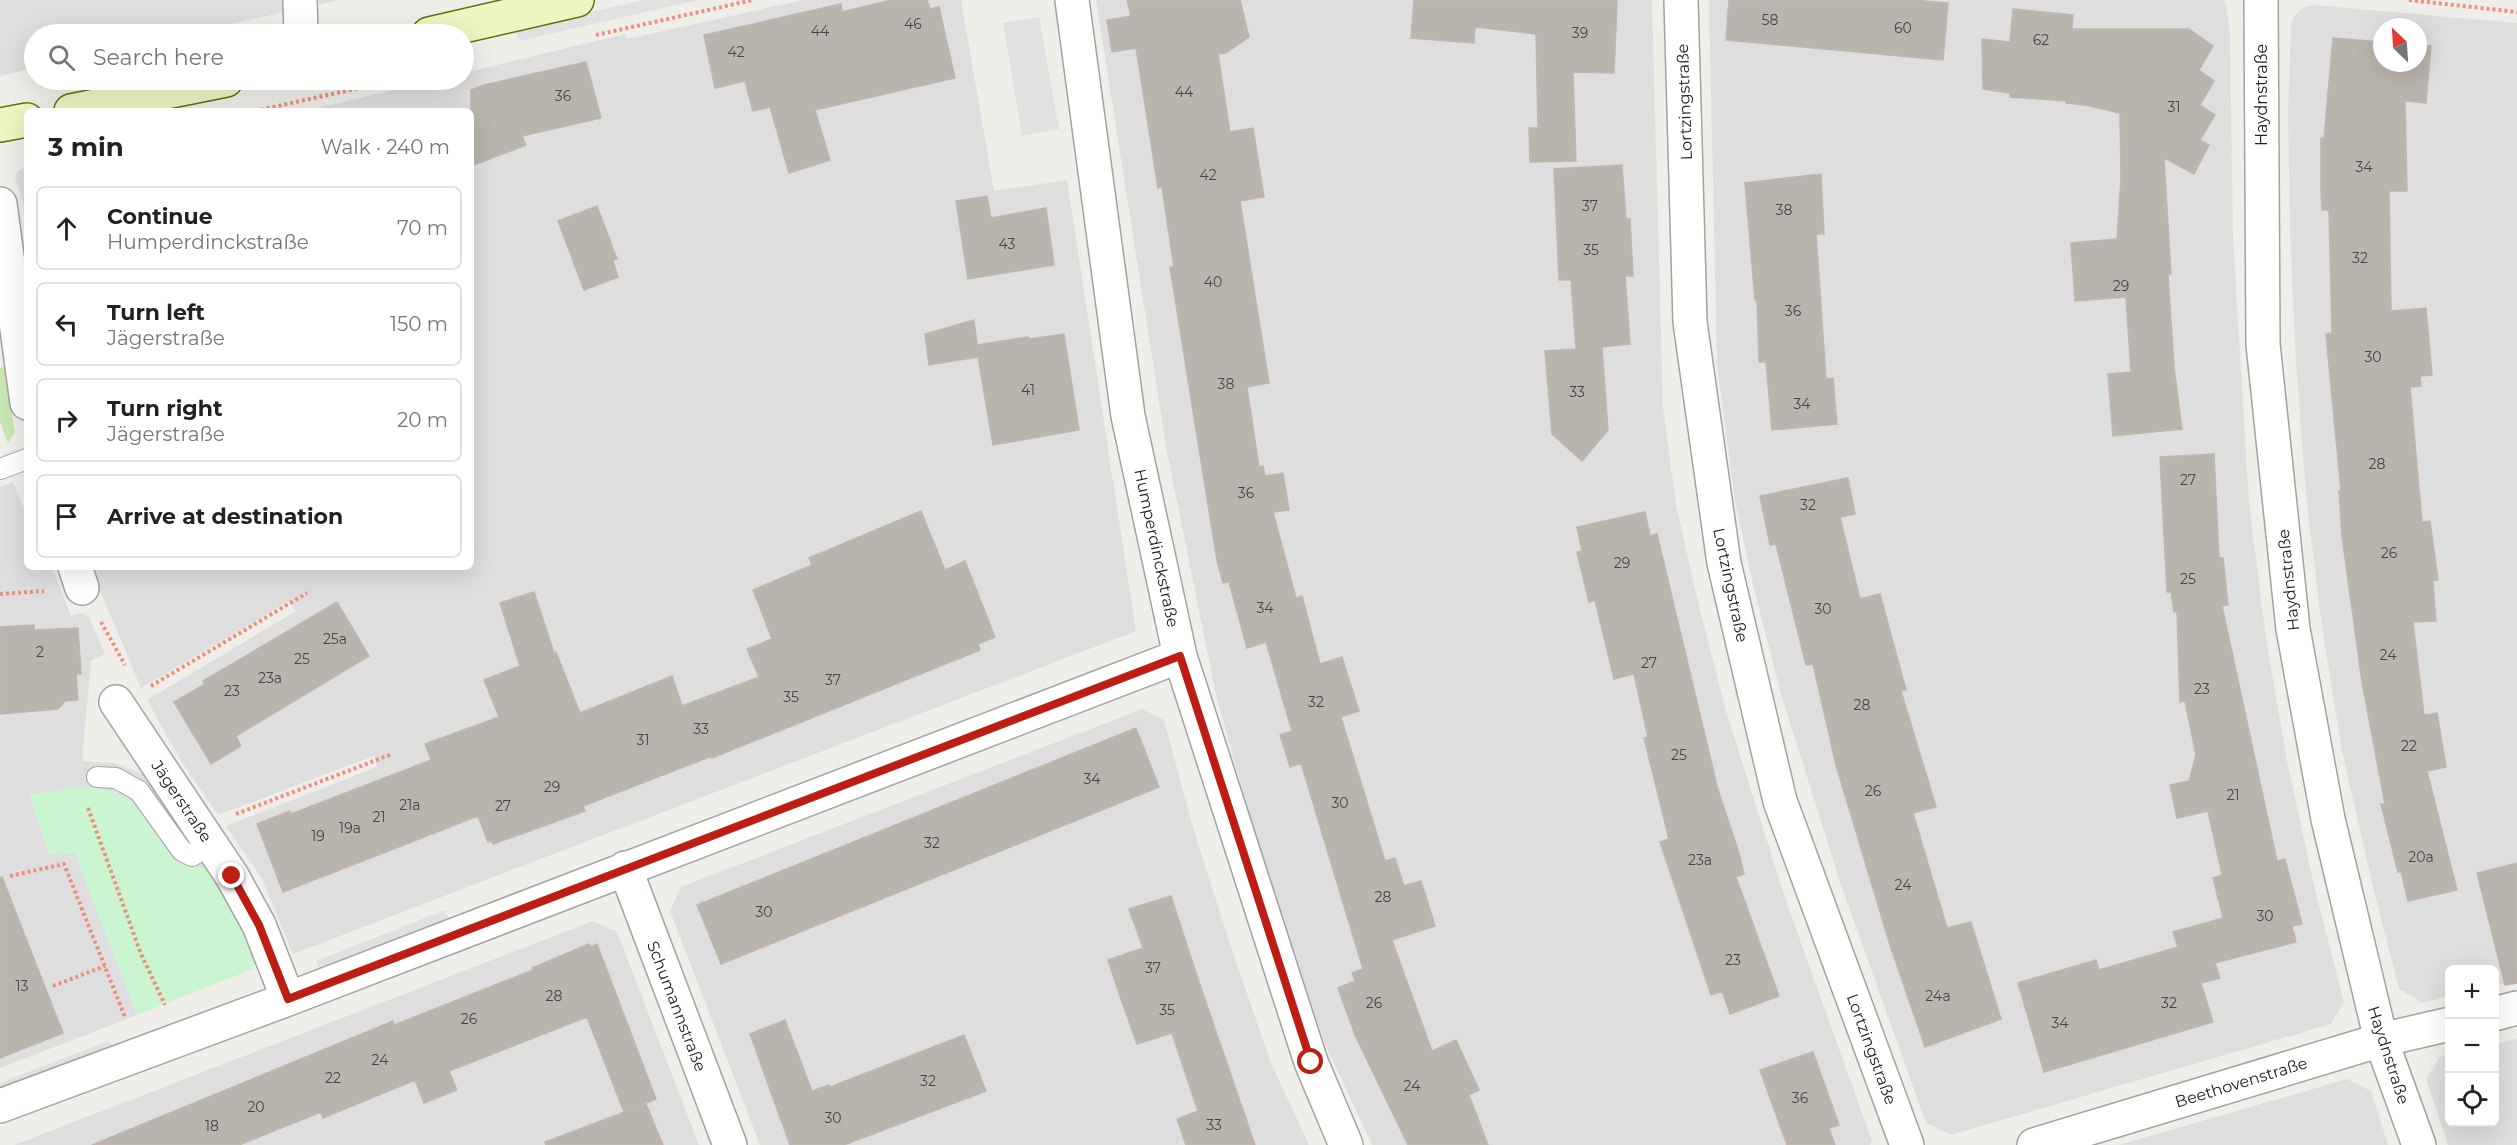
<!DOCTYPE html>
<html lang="en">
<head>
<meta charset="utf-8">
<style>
  body { margin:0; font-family:Montserrat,sans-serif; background:#f6f6f6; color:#222 }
  .controls { position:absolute; right:18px; bottom:18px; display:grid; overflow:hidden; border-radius:9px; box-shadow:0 6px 24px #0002 }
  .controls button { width:54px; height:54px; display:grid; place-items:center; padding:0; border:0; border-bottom:2px solid #e0e0e0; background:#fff; color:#222; font:30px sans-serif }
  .compass { position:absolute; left:2373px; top:18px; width:54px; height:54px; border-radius:50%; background:#fff; box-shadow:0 6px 24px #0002; rotate:335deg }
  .stop { position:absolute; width:18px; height:18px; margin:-14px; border:4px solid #be1d14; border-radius:50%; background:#fff }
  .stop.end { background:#be1d14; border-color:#fff; box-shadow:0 2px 6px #0008 }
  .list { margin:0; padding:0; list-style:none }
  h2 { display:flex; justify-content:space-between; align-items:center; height:78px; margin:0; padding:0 24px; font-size:26px }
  h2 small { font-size:20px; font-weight:400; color:#767676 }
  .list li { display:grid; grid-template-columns:39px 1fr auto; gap:18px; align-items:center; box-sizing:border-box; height:84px; margin:0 12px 12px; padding:0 12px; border:2px solid #e0e0e0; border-radius:9px }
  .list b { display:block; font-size:22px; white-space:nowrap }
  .list p { margin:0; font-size:20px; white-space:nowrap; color:#767676 }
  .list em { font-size:20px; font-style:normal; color:#767676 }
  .icon { flex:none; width:33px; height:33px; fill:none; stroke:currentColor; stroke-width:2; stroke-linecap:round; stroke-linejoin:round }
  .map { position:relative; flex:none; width:2517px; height:1145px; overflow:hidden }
  .search { position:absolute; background:#fff; box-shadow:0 6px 24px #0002; left:24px; top:24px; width:450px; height:66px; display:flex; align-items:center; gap:15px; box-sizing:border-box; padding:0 21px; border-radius:33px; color:#767676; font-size:22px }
  .panel { position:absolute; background:#fff; box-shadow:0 6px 24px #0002; left:24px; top:108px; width:450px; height:462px; border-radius:9px }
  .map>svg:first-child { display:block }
  .residential { fill:#dfdede; fill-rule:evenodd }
  .grass { fill:#c9e5b4 }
  .park { fill:#cbf5d1 }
  .parking { fill:#e1e1e1 }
  .building { fill:#bab4ae; stroke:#c1b6ac; stroke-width:1.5 }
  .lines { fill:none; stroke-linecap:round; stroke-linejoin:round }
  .service-casing { stroke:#a2a2a2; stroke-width:22 }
  .minor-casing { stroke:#a2a2a2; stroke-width:36 }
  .secondary-casing { stroke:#607010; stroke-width:36 }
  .path { stroke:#ed8f7d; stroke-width:4; stroke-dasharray:3 3; stroke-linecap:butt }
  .service { stroke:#fff; stroke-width:20 }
  .minor { stroke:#fff; stroke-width:33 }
  .secondary { stroke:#eff4c3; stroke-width:33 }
  .route { stroke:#be1d14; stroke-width:8 }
  .labels { text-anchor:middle; stroke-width:4.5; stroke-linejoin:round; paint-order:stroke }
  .number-label { font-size:14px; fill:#474644 }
  .street-label { font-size:16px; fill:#212121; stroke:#fff }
</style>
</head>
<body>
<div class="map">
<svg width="2517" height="1145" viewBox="0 0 2517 1145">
  <rect width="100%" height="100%" fill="#f0eee9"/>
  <path class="residential" d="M0,0H339L184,34H34V68L0,76Z
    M803,0H961L994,191L1067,180L1136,631L293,954L262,879L226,826L377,767L374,756L218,815L181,761L147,700L296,611L289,601L141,688L90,567H471V111H305L435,80H464V73L625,34L627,39Z
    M1096,0H1652L1663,407L1676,505L1698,602L1726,711L1785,898L1872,1141L1870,1145H1372L1325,1044L1286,933L1250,817L1216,695L1167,452Z
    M1709,0H2223L2226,4L2230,32L2233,239L2249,502L2266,638L2287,761L2316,894L2344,1002L2331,1024L1951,1135L1926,1123L1840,882L1781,694L1755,593L1735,501L1717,364Z
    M2314,5L2517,23V980L2495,986L2494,970H2450L2449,996L2423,1003L2399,989L2372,883L2342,751L2321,621L2306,494L2296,363L2290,233L2288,111L2291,23L2296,14L2303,8ZM2382,27H2418V63H2382Z
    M27,166V242L23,202L15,177L18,171Z
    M13,482L27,516V567H52L71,616L81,613L89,617L105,654L91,661L82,761L114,763L142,774L152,783L217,873L175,860L139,808L116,792L80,787L75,853L137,1015L0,1068V487Z
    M1142,709L1164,720L1194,831L1232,950L1271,1063L1309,1145H760L670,911L681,887Z
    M593,921L617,932L699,1145H14Z
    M2517,1039V1145H2448L2426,1079L2440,1057L2449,1054L2450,1122H2494L2495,1044Z
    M2347,1079L2371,1091L2388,1145H2119Z"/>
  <path class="grass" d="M4,366L15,432L8,443L0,422V368Z"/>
  <path class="park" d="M80,787L109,790L126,796L139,808L175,860L217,873L232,896L256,958L253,969L137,1015L75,853L49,854L29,795Z"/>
  <path class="parking" d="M643,0H698L519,41L516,29Z
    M1039,17L1059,129L1022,136L1003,23Z
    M445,910L450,922L321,972L316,961Z
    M110,1040L114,1050L0,1094V1083Z"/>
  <path class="building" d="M891,0H927L930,9L939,7L955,78L815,110L830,160L789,173L770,107L753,111L745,81L715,88L704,35L841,4L842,12Z
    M1127,0H1240L1249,37L1226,53L1218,54L1230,132L1253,128L1264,197L1240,201L1269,383L1247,387L1259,467L1263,466L1265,476L1283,473L1289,510L1273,512L1296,598L1302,596L1320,664L1342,657L1359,711L1341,717L1385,861L1395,858L1404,886L1421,881L1435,926L1392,940L1432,1051L1456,1040L1479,1090L1469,1095L1488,1145H1408L1355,1035L1338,988L1355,981L1352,973L1363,969L1301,763L1290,767L1280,735L1292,731L1266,642L1247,648L1229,582L1223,583L1217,561L1170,267H1174L1162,187L1158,188L1136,48L1112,52L1107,20L1131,16Z
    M1414,0H1617L1614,73L1573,72L1576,161L1530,162L1529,128H1538L1536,34L1475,27L1474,43L1411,38Z
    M1729,0H1911L1948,3L1943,60L1726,40Z
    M2013,9L2073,15L2072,29H2189L2213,46L2199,70L2214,81L2200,105L2215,115L2200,140L2209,145L2194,174L2164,158L2171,274H2168L2174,367L2182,429L2113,436L2108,374L2131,372L2126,297L2075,301L2071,243L2117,239L2121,179L2120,113L2085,105L2066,103V101L2010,97V93L1983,89L1982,39L2010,42Z
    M2333,38L2382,42V63H2418V45L2431,46L2426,103L2405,101L2407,191H2389L2391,311L2426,308L2432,375L2420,376L2421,386L2410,387L2422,522L2430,521L2438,580L2433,581L2436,621L2413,622L2424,715L2437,713L2446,767L2427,771L2457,890L2408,901L2401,871L2398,872L2381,804H2385L2362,682L2342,536L2339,491H2341L2326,334L2332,333L2329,210H2322L2321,191V138H2324Z
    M586,62L601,118L522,136L526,145L471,166V90L484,85Z
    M1622,165L1626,219H1630L1633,276H1625L1630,344L1599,347H1602L1608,430L1582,461L1552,434L1545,351L1576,349L1571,280H1559L1554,169Z
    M1821,174L1824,234H1816L1826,379L1833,378L1837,424L1772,430L1766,362H1759L1757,300H1755L1745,183Z
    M987,196L991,218L1046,208L1054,265L968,279L956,201Z
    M597,206L617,259L613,261L618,277L584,290L558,221Z
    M974,320L977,345L1028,337L1029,339L1064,334L1079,430L993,445L978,357L929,365L925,334Z
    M2214,454L2219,558H2223L2228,605L2222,606L2277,861L2285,859L2302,924L2292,926L2296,942L2215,963L2220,978L2201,983L2213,1022L2044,1072L2018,983L2096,960L2099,970L2178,947L2173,932L2223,918L2213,878L2222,875L2208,811L2177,818L2170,785L2189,781L2196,755L2185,701L2180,702L2177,612H2174L2171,592H2167L2160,457Z
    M1848,478L1855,514L1840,517L1860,599L1880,594L1906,690L1901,691L1936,807L1913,813L1947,928L1971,922L2001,1019L1925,1047L1890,945L1836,765L1813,664L1806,665L1776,544L1770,545L1760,496Z
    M921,511L945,570L965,561L995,637L978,644L980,650L712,758V756L583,806L585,811L493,844L492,841L488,842L478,816L283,892L257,824L290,811L291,814L431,760L425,744L499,717L484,680L520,666L500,603L534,592L554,653L556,652L580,713L672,676L682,706L759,677L747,649L772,639L753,590L812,565L809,558Z
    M1645,512L1650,536L1657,534L1718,790L1739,853L1744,874L1736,877L1779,996L1730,1014L1722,991L1711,995L1660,842L1669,839L1644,738L1648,737L1634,674L1614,679L1595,600L1589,602L1577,552L1582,551L1577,527Z
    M337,602L369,656L236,736L241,746L211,764L174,702L205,684L203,681Z
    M34,625V630L78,628L81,674H76L78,700L65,701L58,709L0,714V627Z
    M1136,728L1159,787L721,964L697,905Z
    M2517,863V983L2505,985L2477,873Z
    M2,877L63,1033L0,1058V878Z
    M1171,896L1197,976L1255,1145H1186L1177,1119L1198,1111L1172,1033L1137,1044L1122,1002L1108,960L1143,948L1129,909Z
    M589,944L591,947L597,944L656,1099L624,1112L587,1017L449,1071L457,1090L424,1103L415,1080L323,1118L321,1112L239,1145H92L393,1021L394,1025L533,970L532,968Z
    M785,1020L812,1091L829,1085L830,1087L964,1035L986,1091L844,1145H790L750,1034Z
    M1813,1052L1839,1125L1829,1128L1835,1145H1787L1760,1070Z
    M646,1104L663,1145H546L545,1142Z"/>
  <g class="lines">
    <defs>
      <path id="service" d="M0,469L27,459
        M97,777L116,778L139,791L182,851L192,856L211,844"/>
      <path id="minor" d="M300,0L301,34
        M1072,0L1128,416L1180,656L1311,1062L1346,1145
        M1681,0L1690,322L1724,563L1780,801L1907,1145
        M2261,0L2263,344L2293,629L2328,819L2381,1040L2419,1145
        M0,204L27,403
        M75,567L82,588
        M116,702L232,876L259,925L288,999
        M625,868L730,1145
        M2494,1014L2517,1008
        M0,1106L288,999L1180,656
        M2034,1145L2381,1040L2450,1024"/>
      <path id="secondary" d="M429,34L577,0
        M71,111L226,80
        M0,125L27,120"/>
    </defs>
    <use href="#service" class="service-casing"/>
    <use href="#minor" class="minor-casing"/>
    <use href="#secondary" class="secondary-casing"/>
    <path class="path" d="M2409,0L2517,12
      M596,35L753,0
      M255,111L396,80
      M0,594L44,591
      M101,622L125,665
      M151,686L307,593
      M88,808L141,954L165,1005
      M236,814L392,754
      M10,876L64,864L125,1017
      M53,986L105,966"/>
    <use href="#service" class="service"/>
    <use href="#minor" class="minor"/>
    <use href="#secondary" class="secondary"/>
  </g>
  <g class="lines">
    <path class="route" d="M232,876L259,925L288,999L1180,656L1311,1062"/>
  </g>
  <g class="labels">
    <g class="number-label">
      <text x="1770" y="25">58</text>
      <text x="913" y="29">46</text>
      <text x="1903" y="33">60</text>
      <text x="820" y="36">44</text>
      <text x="1580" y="38">39</text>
      <text x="2041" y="45">62</text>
      <text x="736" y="57">42</text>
      <text x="1184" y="97">44</text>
      <text x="563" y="101">36</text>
      <text x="2174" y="112">31</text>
      <text x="2364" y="172">34</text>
      <text x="1208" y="180">42</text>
      <text x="1590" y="211">37</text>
      <text x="1784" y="215">38</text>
      <text x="1007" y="249">43</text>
      <text x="1591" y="255">35</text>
      <text x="2360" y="263">32</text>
      <text x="1213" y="287">40</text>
      <text x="2121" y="291">29</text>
      <text x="1793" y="316">36</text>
      <text x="2373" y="362">30</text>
      <text x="1226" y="389">38</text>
      <text x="1028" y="395">41</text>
      <text x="1577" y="397">33</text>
      <text x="1802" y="409">34</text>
      <text x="2377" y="469">28</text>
      <text x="2188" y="485">27</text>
      <text x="1246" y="498">36</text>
      <text x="1808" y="510">32</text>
      <text x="2389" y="558">26</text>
      <text x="1622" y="568">29</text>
      <text x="2188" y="584">25</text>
      <text x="1265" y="613">34</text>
      <text x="1823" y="614">30</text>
      <text x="335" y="644">25a</text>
      <text x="40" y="657">2</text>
      <text x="2388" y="660">24</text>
      <text x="302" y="664">25</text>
      <text x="1649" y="668">27</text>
      <text x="270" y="683">23a</text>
      <text x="833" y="685">37</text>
      <text x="2202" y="694">23</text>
      <text x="232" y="696">23</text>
      <text x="791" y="702">35</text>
      <text x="1316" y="707">32</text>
      <text x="1862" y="710">28</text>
      <text x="701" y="734">33</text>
      <text x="643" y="745">31</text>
      <text x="2409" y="751">22</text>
      <text x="1679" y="760">25</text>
      <text x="1092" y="784">34</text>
      <text x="552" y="792">29</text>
      <text x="1873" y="796">26</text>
      <text x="2233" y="800">21</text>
      <text x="1340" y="808">30</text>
      <text x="410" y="810">21a</text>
      <text x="503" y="811">27</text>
      <text x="379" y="822">21</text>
      <text x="350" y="833">19a</text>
      <text x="318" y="841">19</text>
      <text x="932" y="848">32</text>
      <text x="2421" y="862">20a</text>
      <text x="1700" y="865">23a</text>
      <text x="1903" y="890">24</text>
      <text x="1383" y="902">28</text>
      <text x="764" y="917">30</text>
      <text x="2265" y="921">30</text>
      <text x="1733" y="965">23</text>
      <text x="1153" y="973">37</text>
      <text x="22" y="991">13</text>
      <text x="554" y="1001">28</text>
      <text x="1938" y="1001">24a</text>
      <text x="1374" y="1008">26</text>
      <text x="2169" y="1008">32</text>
      <text x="1167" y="1015">35</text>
      <text x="469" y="1024">26</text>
      <text x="2060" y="1028">34</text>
      <text x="380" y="1065">24</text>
      <text x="333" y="1083">22</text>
      <text x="928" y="1086">32</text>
      <text x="1412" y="1091">24</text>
      <text x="1800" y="1103">36</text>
      <text x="256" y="1112">20</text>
      <text x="833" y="1123">30</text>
      <text x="1214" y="1130">33</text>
      <text x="212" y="1131">18</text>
    </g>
    <g class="street-label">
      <text transform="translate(2261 95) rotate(-90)" y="6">Haydnstraße</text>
      <text transform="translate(1684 102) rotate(-92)" y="6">Lortzingstraße</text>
      <text transform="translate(1157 548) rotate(78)" y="6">Humperdinckstraße</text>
      <text transform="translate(2288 580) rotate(-96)" y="6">Haydnstraße</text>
      <text transform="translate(1731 585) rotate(78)" y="6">Lortzingstraße</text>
      <text transform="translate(182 801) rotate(56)" y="6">Jägerstraße</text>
      <text transform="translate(677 1006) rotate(69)" y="6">Schumannstraße</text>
      <text transform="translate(1872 1049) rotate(70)" y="6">Lortzingstraße</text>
      <text transform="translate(2389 1055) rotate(72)" y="6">Haydnstraße</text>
      <text transform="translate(2241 1082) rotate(-17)" y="6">Beethovenstraße</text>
    </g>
  </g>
</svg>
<div class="controls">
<button>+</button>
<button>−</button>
<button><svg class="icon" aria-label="locate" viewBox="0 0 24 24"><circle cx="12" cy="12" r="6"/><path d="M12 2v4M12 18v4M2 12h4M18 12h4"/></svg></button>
</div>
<svg class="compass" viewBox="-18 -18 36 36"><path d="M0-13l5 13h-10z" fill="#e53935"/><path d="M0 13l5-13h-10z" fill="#767676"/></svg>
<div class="stop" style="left:1311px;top:1062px"></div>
<div class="stop end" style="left:232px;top:876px"></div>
<div class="search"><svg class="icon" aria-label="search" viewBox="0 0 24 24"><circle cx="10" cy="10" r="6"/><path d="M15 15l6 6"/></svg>Search here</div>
<section class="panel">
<h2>3 min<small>Walk · 240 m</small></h2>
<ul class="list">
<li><svg class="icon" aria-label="ahead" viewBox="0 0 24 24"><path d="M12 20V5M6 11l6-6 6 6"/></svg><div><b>Continue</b><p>Humperdinckstraße</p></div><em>70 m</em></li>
<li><svg class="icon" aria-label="left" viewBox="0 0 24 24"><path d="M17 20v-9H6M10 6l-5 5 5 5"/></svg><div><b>Turn left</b><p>Jägerstraße</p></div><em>150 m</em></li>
<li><svg class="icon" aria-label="right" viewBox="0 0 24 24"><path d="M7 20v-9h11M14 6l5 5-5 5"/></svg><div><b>Turn right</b><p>Jägerstraße</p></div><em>20 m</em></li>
<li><svg class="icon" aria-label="arrive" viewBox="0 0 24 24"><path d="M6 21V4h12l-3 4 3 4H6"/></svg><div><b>Arrive at destination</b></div></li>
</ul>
</section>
</div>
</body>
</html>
